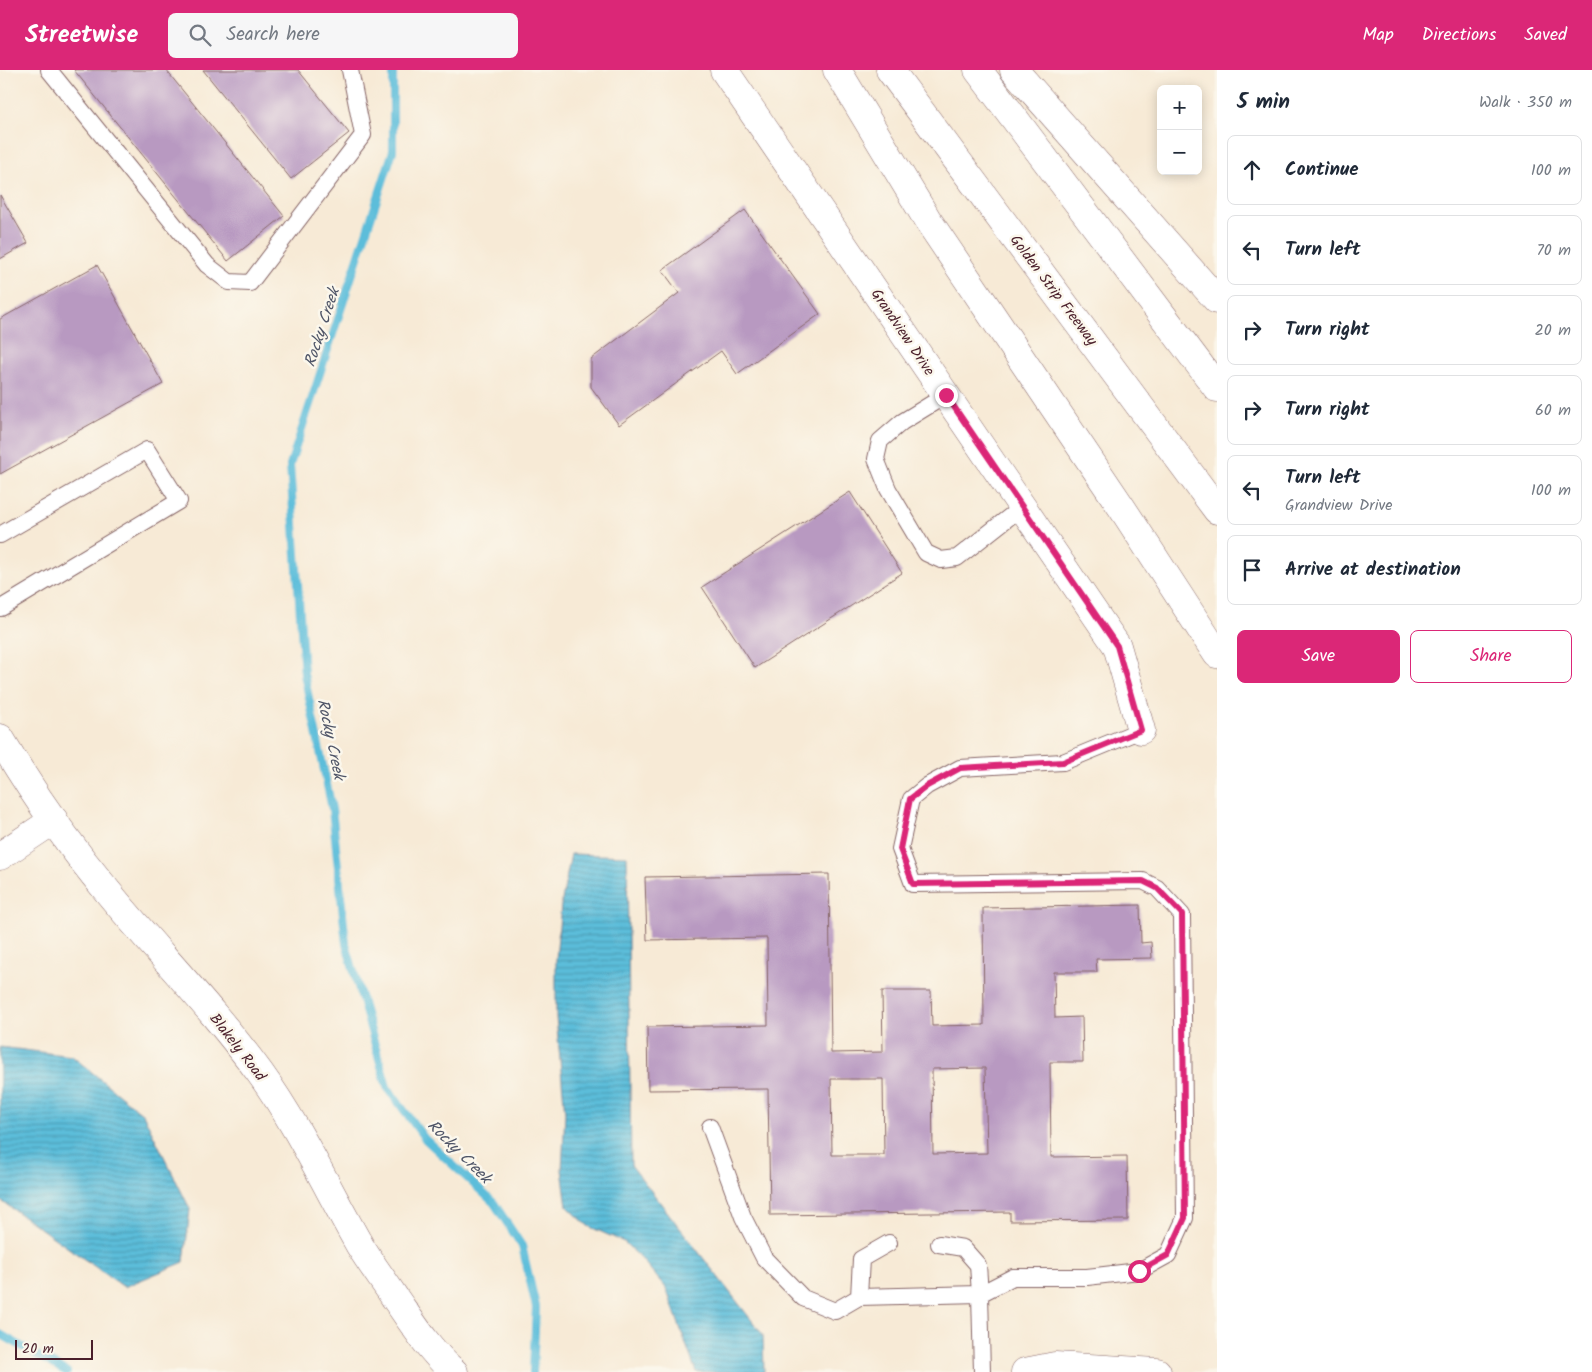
<!DOCTYPE html>
<html lang="en">
<head>
<meta charset="utf-8">
<style>
  body { margin:0; font-family:Kalam,sans-serif; background:#f6f6f7; color:#1f2937 }
  .controls { position:absolute; right:15px; top:15px; display:grid; overflow:hidden; border-radius:8px; box-shadow:0 2px 12px #0003 }
  .controls button { width:45px; height:45px; display:grid; place-items:center; padding:0; border:0; border-bottom:1px solid #e0e1e3; background:#fff; color:#1f2937; font:25px sans-serif }
  .scale { position:absolute; left:15px; bottom:12px; width:78px; box-sizing:border-box; padding-left:5px; border:2px solid #4a1f2b; border-top:0; font-size:14px; line-height:18px; white-space:nowrap; color:#4a1f2b; -webkit-text-stroke:4px #fbf7ec; paint-order:stroke }
  .stop { position:absolute; width:15px; height:15px; margin:-11px; border:4px solid #db2777; border-radius:50%; background:#fff }
  .stop.end { background:#db2777; border-color:#fff; box-shadow:0 1px 5px #0008 }
  .list { margin:0; padding:0; list-style:none }
  h2 { display:flex; justify-content:space-between; align-items:center; height:65px; margin:0; padding:0 20px; font-size:21px }
  h2 small { font-size:16px; font-weight:400; color:#747a83 }
  .list li { display:grid; grid-template-columns:32px 1fr auto; gap:15px; align-items:center; box-sizing:border-box; height:70px; margin:0 10px 10px; padding:0 10px; border:1px solid #e0e1e3; border-radius:8px }
  .list b { display:block; font-size:19px; white-space:nowrap }
  .list p { margin:0; font-size:16px; white-space:nowrap; color:#747a83 }
  .list em { font-size:16px; font-style:normal; color:#747a83 }
  .actions { display:flex; gap:10px; padding:15px 20px }
  .actions a { flex:1; padding:11px 0; border:1px solid #db2777; border-radius:8px; text-align:center; font-size:18px; color:#db2777 }
  .actions .main { background:#db2777; color:#fff }
  .icon { flex:none; width:28px; height:28px; fill:none; stroke:currentColor; stroke-width:2; stroke-linecap:round; stroke-linejoin:round }
  .map { position:relative; flex:none; width:1217px; height:1302px; overflow:hidden }
  header { display:flex; align-items:center; gap:30px; box-sizing:border-box; height:70px; padding:0 25px; background:#db2777; color:#fff }
  header strong { font-size:24px }
  nav { display:flex; gap:28px; margin-inline-start:auto; font-size:18px }
  .search { width:350px; height:45px; background:#f6f6f7; display:flex; align-items:center; gap:12px; box-sizing:border-box; padding:0 18px; border-radius:8px; color:#747a83; font-size:19px }
  main { display:flex }
  aside { flex:1; background:#fff }
  .map>svg:first-child { display:block }
  .water { fill:url(#water-rules); stroke:#526e82 }
  .lines { fill:none; stroke-linecap:round; stroke-linejoin:round }
  .stream { stroke:#5bbdda; stroke-width:8 }
  .building { fill:#b899c1; fill-rule:evenodd }
  .service-casing { stroke:#876667; stroke-width:18 }
  .minor-casing { stroke:#876667; stroke-width:29 }
  .tertiary-casing { stroke:#876667; stroke-width:29 }
  .motorway-casing { stroke:#876667; stroke-width:29 }
  .service { stroke:#fff; stroke-width:16 }
  .minor { stroke:#fff; stroke-width:28 }
  .tertiary { stroke:#fff; stroke-width:28 }
  .motorway { stroke:#fff; stroke-width:28 }
  .route { stroke:#db2777; stroke-width:6 }
  .labels { text-anchor:middle; stroke-width:5; stroke-linejoin:round; paint-order:stroke }
  .street-label { font-size:15px; fill:#4a1f2b; stroke:#fbf7ec }
  .water-label { font-size:16px; font-style:italic; fill:#505668; stroke:#fbf7ec }
</style>
</head>
<body>
<header>
<strong>Streetwise</strong>
<div class="search"><svg class="icon" aria-label="search" viewBox="0 0 24 24"><circle cx="10" cy="10" r="6"/><path d="M15 15l6 6"/></svg>Search here</div>
<nav><a>Map</a><a>Directions</a><a>Saved</a></nav>
</header>
<main>
<div class="map">
<svg width="1217" height="1302" viewBox="0 0 1217 1302">
  <defs>
    <pattern id="water-rules" width="6" height="5" patternUnits="userSpaceOnUse" patternTransform="scale(1.25)"><rect width="6" height="5" fill="#5bbdda"/><path d="M0 2.5h6" fill="none" stroke="#4d99b1"/></pattern>
  </defs>
  <rect width="100%" height="100%" fill="#fbf7ec"/>
  <filter id="ink" filterUnits="userSpaceOnUse"><feTurbulence type="fractalNoise" baseFrequency=".02" numOctaves="2"/><feDisplacementMap in="SourceGraphic" scale="10" xChannelSelector="R" yChannelSelector="G"/><feConvolveMatrix kernelMatrix="1 2 1 2 8 2 1 2 1" color-interpolation-filters="sRGB"/></filter>
  <filter id="wash" filterUnits="userSpaceOnUse"><feTurbulence type="fractalNoise" baseFrequency=".0096" numOctaves="4" result="noise"/><feDisplacementMap in="SourceGraphic" scale="20" xChannelSelector="R" yChannelSelector="G"/><feGaussianBlur stdDeviation="1.12" result="paint"/><feColorMatrix in="noise" values="0 0 0 0 0 0 0 0 0 0 0 0 0 0 0 0 0 1.4 0 .05"/><feComposite in="paint" operator="in"/></filter>
  <g filter="url(#wash)">
    <rect width="100%" height="100%" fill="#f7ead6"/>
    <path class="water" d="M571,784L627,786L631,1095L763,1265L764,1302H696L666,1218L640,1187L624,1172L588,1156L567,1136L562,1100L565,1043L556,947V889L561,835Z
      M0,977L72,986L143,1044L190,1139L184,1192L124,1217L0,1130Z"/>
    <g class="lines">
      <path class="stream" d="M393,0V81L290,395L304,604L332,739L346,874L387,1017L425,1069L494,1133L522,1176L536,1237L533,1302
        M0,1264L67,1302"/>
    </g>
    <g id="blocks">
      <path class="building" d="M74,0H166L284,146L228,191Z
        M203,0H298L349,63L291,109Z
        M0,125L28,173L0,189Z
        M745,140L820,244L737,304L721,281L619,355L591,317V289L679,223L662,200Z
        M97,195L163,314L0,404V249Z
        M850,422L902,503L755,598L702,517Z
        M829,804L831,983L883,982L882,921H931L932,956L984,955L983,838L1140,835L1141,873L1151,872L1152,888L1096,889L1097,902H1054L1055,948L1082,947L1083,992H1050L1051,1087L1127,1086L1128,1150L1010,1151V1142L770,1145L768,1019L648,1020L647,957L768,955L767,868L647,870L645,807ZM985,998L987,1083L933,1084L932,999ZM831,1009H883L884,1085H832Z"/>
    </g>
  </g>
  <g filter="url(#ink)">
    <use href="#blocks" fill-opacity="0" stroke="#876667" stroke-width="1"/>
    <g class="lines">
      <defs>
        <path id="service" d="M49,0L207,195L229,212L250,213L363,65L350,0
          M946,325L902,352L880,371L876,389L888,419L926,483L941,490L957,488L1022,437
          M0,465L147,380L179,431L1,538
          M710,1057L743,1147L764,1188L803,1228L835,1241L859,1227
          M889,1173L861,1189L859,1227L980,1224L978,1195L963,1178L939,1174
          M982,1302L980,1224L1013,1207H1087L1139,1201L1168,1185L1185,1148L1182,845L1157,818L1143,811L913,814L900,779L911,729L927,716L960,698L1063,692L1141,660"/>
        <path id="minor" d="M724,0L1117,576L1141,660
          M0,786L54,750
          M1025,1302L1055,1296L1157,1302"/>
        <path id="tertiary" d="M0,668C32,722 68,774 108,822C158,883 213,939 260,1003C299,1057 327,1118 360,1176C371,1194 384,1211 395,1228C413,1254 430,1281 454,1302"/>
        <path id="motorway" d="M837,0L927,149L1122,438L1217,584
          M890,0L1217,440
          M978,0L1217,318
          M1014,0L1217,230"/>
      </defs>
      <use href="#service" class="service-casing"/>
      <use href="#minor" class="minor-casing"/>
      <use href="#tertiary" class="tertiary-casing"/>
      <use href="#motorway" class="motorway-casing"/>
      <use href="#service" class="service"/>
      <use href="#minor" class="minor"/>
      <use href="#tertiary" class="tertiary"/>
      <use href="#motorway" class="motorway"/>
    </g>
  </g>
  <g class="lines" filter="url(#ink)">
    <path class="route" d="M946,325L1117,576L1141,660L1063,692L960,698L927,716L910,729L900,779L913,814L1143,811L1157,818L1182,844L1185,1148L1168,1185L1139,1201"/>
  </g>
  <g class="labels">
    <g class="street-label">
      <text transform="translate(1054 220) rotate(53)" y="5">Golden Strip Freeway</text>
      <text transform="translate(903 262) rotate(56)" y="5">Grandview Drive</text>
      <text transform="translate(238 977) rotate(52)" y="5">Blakely Road</text>
    </g>
    <g class="water-label">
      <text transform="translate(321 257) rotate(-72)" y="6">Rocky Creek</text>
      <text transform="translate(332 669) rotate(78)" y="6">Rocky Creek</text>
      <text transform="translate(460 1081) rotate(45)" y="6">Rocky Creek</text>
    </g>
  </g>
</svg>
<div class="controls">
<button>+</button>
<button>−</button>
</div>
<div class="scale">20 m</div>
<div class="stop" style="left:1139px;top:1201px"></div>
<div class="stop end" style="left:946px;top:325px"></div>
</div>
<aside>
<h2>5 min<small>Walk · 350 m</small></h2>
<ul class="list">
<li><svg class="icon" aria-label="ahead" viewBox="0 0 24 24"><path d="M12 20V5M6 11l6-6 6 6"/></svg><div><b>Continue</b></div><em>100 m</em></li>
<li><svg class="icon" aria-label="left" viewBox="0 0 24 24"><path d="M17 20v-9H6M10 6l-5 5 5 5"/></svg><div><b>Turn left</b></div><em>70 m</em></li>
<li><svg class="icon" aria-label="right" viewBox="0 0 24 24"><path d="M7 20v-9h11M14 6l5 5-5 5"/></svg><div><b>Turn right</b></div><em>20 m</em></li>
<li><svg class="icon" aria-label="right" viewBox="0 0 24 24"><path d="M7 20v-9h11M14 6l5 5-5 5"/></svg><div><b>Turn right</b></div><em>60 m</em></li>
<li><svg class="icon" aria-label="left" viewBox="0 0 24 24"><path d="M17 20v-9H6M10 6l-5 5 5 5"/></svg><div><b>Turn left</b><p>Grandview Drive</p></div><em>100 m</em></li>
<li><svg class="icon" aria-label="arrive" viewBox="0 0 24 24"><path d="M6 21V4h12l-3 4 3 4H6"/></svg><div><b>Arrive at destination</b></div></li>
</ul>
<div class="actions"><a class="main">Save</a><a>Share</a></div>
</aside>
</main>
</body>
</html>
